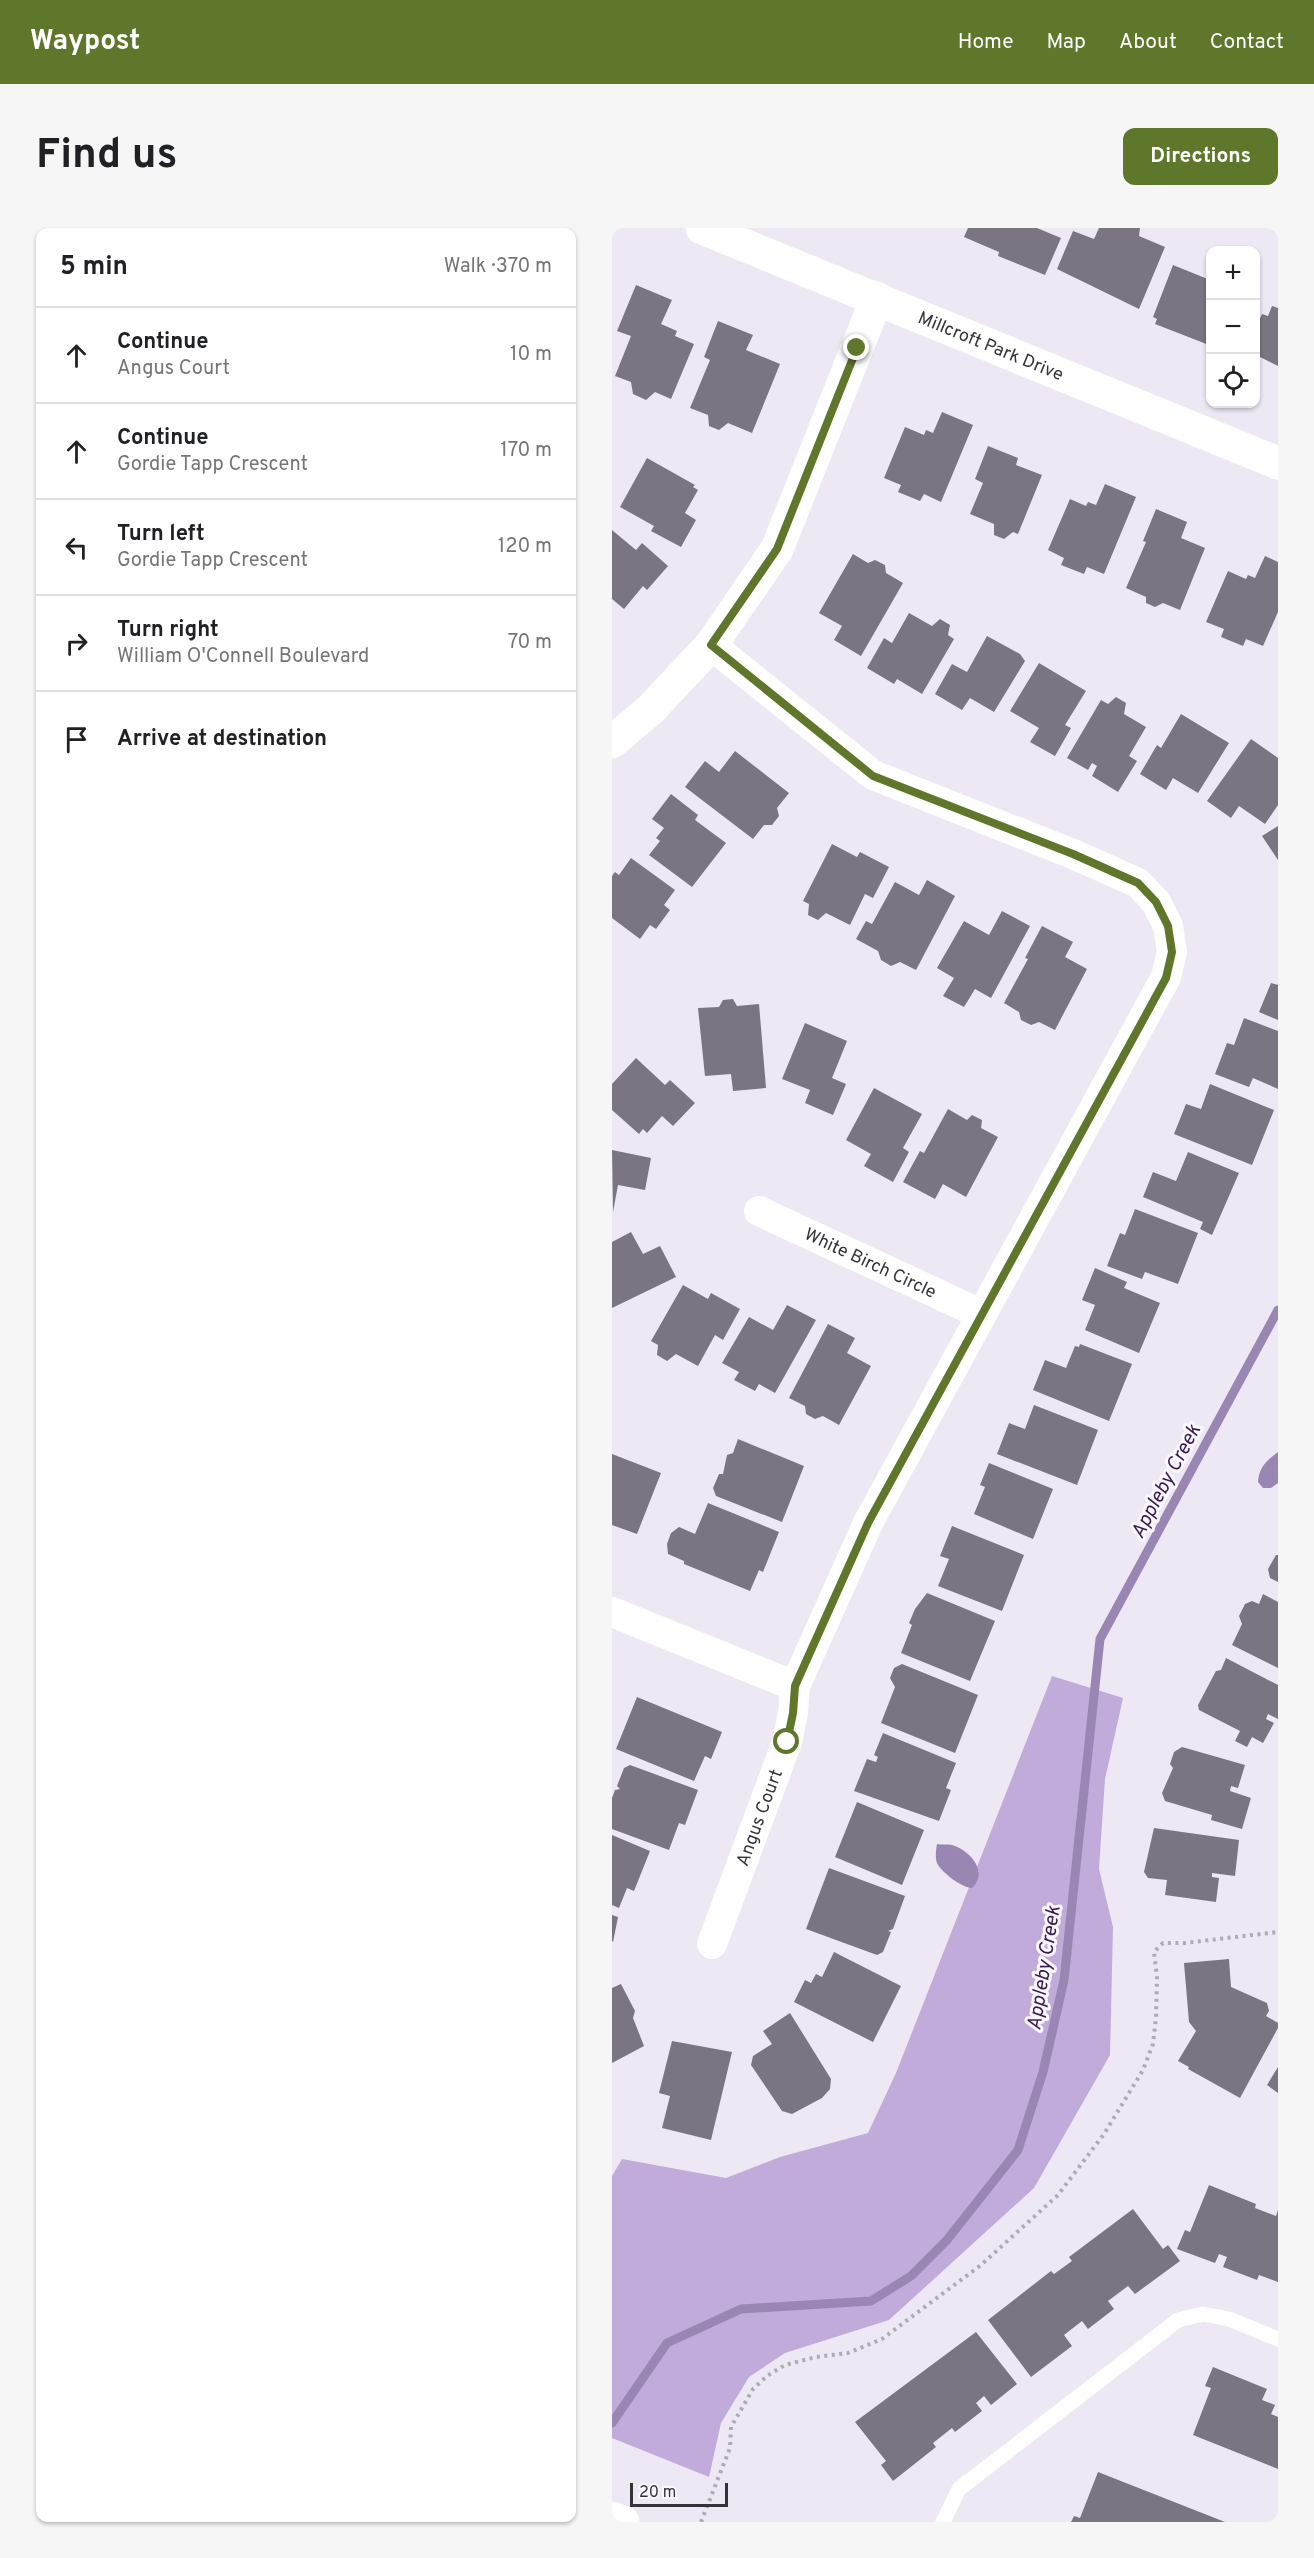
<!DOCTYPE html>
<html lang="en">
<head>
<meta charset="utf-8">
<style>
  body { margin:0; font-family:Overpass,sans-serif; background:#f6f6f6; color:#202124 }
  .controls { position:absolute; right:18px; top:18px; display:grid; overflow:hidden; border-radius:12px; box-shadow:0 2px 4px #0004 }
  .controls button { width:54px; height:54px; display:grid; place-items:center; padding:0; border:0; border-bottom:2px solid #e0e0e0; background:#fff; color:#202124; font:30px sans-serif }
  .scale { position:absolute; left:18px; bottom:15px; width:98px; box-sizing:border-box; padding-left:6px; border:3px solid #353338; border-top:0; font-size:16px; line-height:21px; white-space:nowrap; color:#353338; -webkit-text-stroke:4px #faf7ff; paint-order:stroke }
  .stop { position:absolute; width:18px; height:18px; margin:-14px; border:4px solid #5f772a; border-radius:50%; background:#fff }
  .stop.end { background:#5f772a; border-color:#fff; box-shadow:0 2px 6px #0008 }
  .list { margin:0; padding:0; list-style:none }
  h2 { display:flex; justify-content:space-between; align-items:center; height:78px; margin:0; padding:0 24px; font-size:26px }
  h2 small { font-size:20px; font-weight:400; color:#757577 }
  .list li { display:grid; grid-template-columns:39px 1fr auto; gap:18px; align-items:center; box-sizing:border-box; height:96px; padding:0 24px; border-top:2px solid #e0e0e0 }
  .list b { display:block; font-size:22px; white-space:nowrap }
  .list p { margin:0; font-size:20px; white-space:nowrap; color:#757577 }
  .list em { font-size:20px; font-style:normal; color:#757577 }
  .icon { flex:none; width:33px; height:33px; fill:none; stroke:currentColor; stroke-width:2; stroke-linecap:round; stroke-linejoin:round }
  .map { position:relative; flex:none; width:666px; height:2294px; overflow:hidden; border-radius:12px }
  header { display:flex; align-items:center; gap:36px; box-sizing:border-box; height:84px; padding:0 30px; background:#5f772a; color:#fff }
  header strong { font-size:28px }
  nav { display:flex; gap:33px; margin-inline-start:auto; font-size:21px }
  .intro { display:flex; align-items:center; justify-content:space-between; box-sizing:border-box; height:144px; padding:0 36px }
  h1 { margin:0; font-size:42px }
  .button { padding:15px 27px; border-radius:12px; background:#5f772a; color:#fff; font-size:21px; font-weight:700 }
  main { display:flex; gap:36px; padding:0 36px }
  aside { flex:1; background:#fff; border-radius:12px; box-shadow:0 2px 4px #0004 }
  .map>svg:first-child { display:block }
  .forest { fill:#c0abda }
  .water { fill:#9a86b3 }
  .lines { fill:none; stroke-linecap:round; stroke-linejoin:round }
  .stream { stroke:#9a86b3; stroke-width:9 }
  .building { fill:#7a7580 }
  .path { stroke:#afaab4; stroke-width:4; stroke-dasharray:3 4.5; stroke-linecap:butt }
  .service { stroke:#fff; stroke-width:15 }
  .minor { stroke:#fff; stroke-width:30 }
  .tertiary { stroke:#fff; stroke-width:33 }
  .secondary { stroke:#fff; stroke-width:33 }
  .route { stroke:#5f772a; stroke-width:8 }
  .labels { text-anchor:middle; stroke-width:6; stroke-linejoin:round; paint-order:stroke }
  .street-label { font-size:18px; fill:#353338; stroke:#faf7ff }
  .water-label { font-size:20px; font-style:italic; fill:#371a52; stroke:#faf7ff }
</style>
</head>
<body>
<header>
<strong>Waypost</strong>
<nav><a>Home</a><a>Map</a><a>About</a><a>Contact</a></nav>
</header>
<div class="intro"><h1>Find us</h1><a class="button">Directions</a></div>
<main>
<aside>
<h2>5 min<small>Walk · 370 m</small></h2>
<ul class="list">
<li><svg class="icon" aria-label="ahead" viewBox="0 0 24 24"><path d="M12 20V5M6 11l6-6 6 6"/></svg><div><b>Continue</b><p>Angus Court</p></div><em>10 m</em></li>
<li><svg class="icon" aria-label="ahead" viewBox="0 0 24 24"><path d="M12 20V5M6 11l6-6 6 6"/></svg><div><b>Continue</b><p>Gordie Tapp Crescent</p></div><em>170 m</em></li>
<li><svg class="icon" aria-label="left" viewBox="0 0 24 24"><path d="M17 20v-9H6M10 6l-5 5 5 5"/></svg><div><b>Turn left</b><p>Gordie Tapp Crescent</p></div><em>120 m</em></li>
<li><svg class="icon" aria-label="right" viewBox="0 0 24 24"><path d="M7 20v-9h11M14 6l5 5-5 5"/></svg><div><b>Turn right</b><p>William O'Connell Boulevard</p></div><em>70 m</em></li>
<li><svg class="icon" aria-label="arrive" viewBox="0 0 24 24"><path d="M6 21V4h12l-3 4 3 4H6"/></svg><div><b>Arrive at destination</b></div></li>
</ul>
</aside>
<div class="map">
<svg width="666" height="2294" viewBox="0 0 666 2294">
  <rect width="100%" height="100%" fill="#eee8f5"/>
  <path class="forest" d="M440,1448L511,1470L493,1551L487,1641L501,1699L498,1827L422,1960L277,2092L173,2125L137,2149L109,2195L97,2249L0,2210V1948L10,1931L114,1950L168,1929L256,1905L284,1845Z"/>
  <path class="water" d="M666,1224V1255L659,1260H651L646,1254C647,1239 655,1232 666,1224Z
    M325,1616C329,1617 336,1616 340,1617C358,1622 377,1644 360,1660C350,1660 329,1644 325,1635C323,1630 324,1621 325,1616Z"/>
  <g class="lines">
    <path class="stream" d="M0,2195L55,2115L129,2081L259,2073L299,2048L335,2012L406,1922L431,1844L452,1752L488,1411L666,1082"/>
  </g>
  <path class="building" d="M356,0H425L449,10L433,47L386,28L387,24L352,9Z
    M487,0H528L527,8L553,19L527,81L445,41L461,3L482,11Z
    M561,37L598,52V113L597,117L543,96L545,91L541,89Z
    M24,57L60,72L49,96L65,103L63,108L82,116L59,171L43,164L34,172L21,166L19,154L3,148L19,108L5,103Z
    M660,78L666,80V138L644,127V100L650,86L656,88Z
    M106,93L141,107L134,122L168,136L140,205L116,195L107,202L97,198L96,187L78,180L98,132L92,129Z
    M330,184L361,197L329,274L312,266L308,273L286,264L289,257L272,250L293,199L312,207L314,202L321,205Z
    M376,218L406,230L404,237L430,247L406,306L401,304L392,311L382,307V296L358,286L371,255L363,251Z
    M35,230L83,257L81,259L86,262L73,285L84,292L69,319L39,303L42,298L8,279Z
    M493,256L524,269L492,346L475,339L472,346L449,337L452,330L436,322L458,271L474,278L476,274L484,277Z
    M544,281L575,294L569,310L593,320L568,382L551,375L543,379L534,375V369L514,360L534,314L531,313Z
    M0,302L24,322L30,315L56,338L35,362L31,358L12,381L0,371Z
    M241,326L256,335L263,332L273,337L274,345L291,355L249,428L222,412L230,398L207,385Z
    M653,328L666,334V384L651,418L634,411L631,418L609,409L612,401L594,394L616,343L634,351L636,347L643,350Z
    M297,385L320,398L328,391L338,397L336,407L342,411L310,466L285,451L282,456L255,440L272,410L280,415Z
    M375,408L408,426L413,433L382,484L358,470L350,482L323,466L340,436L355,444Z
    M427,435L474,463L453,497L459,500L443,528L418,514L427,500L398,483Z
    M504,469L514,475L512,486L534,499L517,528L525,533L506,564L480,548L485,538L480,535L476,542L455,530L489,472L496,476Z
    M569,486L617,515L586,565L561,550L554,562L528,546L545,517L549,520Z
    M639,511L666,530V577L653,596L627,578L619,590L595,573Z
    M123,523L177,565L165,580L167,588L160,597H152L141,611L73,559L93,533L107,544Z
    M59,566L86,587L83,592L114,615L80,659L37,627L48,613L44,610L52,600L40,591Z
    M666,598V632L650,608Z
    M220,616L245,629L248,624L277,639L261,670L253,666L238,697L214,685L206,692L196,687L197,676L191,673Z
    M19,630L63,662L52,677L58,682L44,701L38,697L28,711L0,690V648L3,644L7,647Z
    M315,652L343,668L304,742L288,734L279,738L269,732L266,723L244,711L254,693L260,696L283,654L307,667Z
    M390,683L418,698L379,770L363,761L352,779L331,768L342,750L325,740L352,693L377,707Z
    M430,698L461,714L453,729L475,741L443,802L427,794L419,797L409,792L407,784L392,775L416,731L413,730Z
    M659,755L666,757V792L647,784Z
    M121,771L125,778L147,776L154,860L121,863L119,846L93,848L86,780L107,779L111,772Z
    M632,790L666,803V861L641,850L637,859L603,846L615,815L622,817Z
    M193,795L235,813L220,850L234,856L221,887L193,875L198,862L170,851Z
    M24,830L53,857L58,852L83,875L61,898L50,888L35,905L31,901L27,906L0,882V856Z
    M598,856L662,882L640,937L562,906L574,876L589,881Z
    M262,860L310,886L291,920L297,924L281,954L252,938L259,926L234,912Z
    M336,881L355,892L360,887L370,892L369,900L386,909L354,969L331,956L323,971L291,954L308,923L312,925Z
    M0,922L39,930L33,962L6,957L1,984Z
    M576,924L627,945L600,1007L588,1001L591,994L531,969L541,944L564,953Z
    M523,981L586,1005L566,1056L533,1044L530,1051L495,1038L508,1005L513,1007Z
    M19,1004L31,1026L48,1018L64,1049L0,1080V1014Z
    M483,1040L515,1054L512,1060L548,1075L527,1125L473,1102L483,1077L470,1072Z
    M71,1057L96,1071L99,1065L128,1081L111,1112L103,1107L86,1138L64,1126L55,1133L45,1127L46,1117L39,1113Z
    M175,1077L204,1092L163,1165L147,1156L143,1163L122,1152L127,1144L110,1135L137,1089L161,1102Z
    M216,1096L243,1110L235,1125L259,1138L227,1197L211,1188L203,1191L194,1186L193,1178L177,1170Z
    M468,1116L520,1136L497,1193L421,1162L433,1132L454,1140L463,1118L467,1119Z
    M422,1177L486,1202L465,1257L385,1226L397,1195L413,1201Z
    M126,1211L192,1238L170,1294L104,1268L101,1260L107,1246H111L115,1227L121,1225Z
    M0,1226L49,1245L25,1306L0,1297Z
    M377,1235L441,1261L421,1311L362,1286L373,1259L368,1257Z
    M96,1275L167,1304L151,1344L147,1342L138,1363L72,1336V1333L56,1326L55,1316L59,1305L67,1299L83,1306Z
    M340,1298L412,1327L390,1383L326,1358L337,1331L328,1328Z
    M664,1327H666V1354L658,1350L656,1341Z
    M315,1365L383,1393L358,1453L289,1425L300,1397L297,1395L303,1381Z
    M651,1366L666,1374V1440L620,1417L630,1396L627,1388L633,1376L640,1373L647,1376Z
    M614,1430L666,1457V1491L656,1486L654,1491L662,1495L651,1515L640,1509L635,1519L623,1513L628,1503L587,1482L586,1477L604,1443L609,1442Z
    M290,1436L366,1467L343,1525L269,1495L283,1459L278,1450L282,1440Z
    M25,1469L110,1504L99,1531L93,1528L82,1553L4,1521Z
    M271,1505L344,1535L334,1560L339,1562L327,1593L242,1563L255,1531L264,1534L266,1529L262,1527Z
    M570,1519L633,1537L626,1560L619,1558L618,1563L639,1570L630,1601L599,1592L600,1587L553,1573L550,1565L561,1540L558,1536L562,1524Z
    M18,1537L86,1562L73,1597L67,1595L57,1622L0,1601V1570L3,1562L8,1561L5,1558L12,1540Z
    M245,1574L312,1602L290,1657L223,1629Z
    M542,1600L627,1612L623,1648L600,1645V1649L607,1650L604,1674L553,1667L555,1652L536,1650L532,1644Z
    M0,1607L38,1623L22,1663L15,1660L7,1680L0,1677Z
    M217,1640L293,1668L281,1701L276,1703L279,1704L271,1724L265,1727L194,1701Z
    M0,1687L6,1689L1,1714L0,1713Z
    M222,1724L289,1758L261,1814L182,1774L193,1752L199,1755L204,1746L210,1749Z
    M617,1731L619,1759L655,1775L657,1783L654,1788L666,1795V1800L628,1870L576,1841L577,1839L566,1833L584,1803L577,1794L572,1735Z
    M9,1756L23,1783L21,1790L32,1818L0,1835V1760Z
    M178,1785L219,1851L218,1861L210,1870L180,1886L170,1883L139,1837L141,1828L160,1816L151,1803Z
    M60,1813L120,1824L99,1912L50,1900L58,1868L47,1865Z
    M666,1839V1865L655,1857Z
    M597,1957L644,1976L643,1980L664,1988L666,1982V2054L647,2047L645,2052L611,2039L615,2029L607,2026L603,2035L565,2021L573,2002L578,2004Z
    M521,1981L551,2021L556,2017L568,2033L523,2066L516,2058L496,2073L502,2081L476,2101L470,2093L452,2107L460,2118L419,2149L376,2092L439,2043L442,2046L460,2033L457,2029Z
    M364,2104L405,2156L379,2177L372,2168L364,2175L370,2183L343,2204L340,2200L321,2215L324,2219L281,2253L269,2237L274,2233L243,2194Z
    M601,2139L655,2161L650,2172L663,2177L659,2186L666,2189V2241L581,2207L599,2160L593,2158Z
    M486,2244L613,2294H459L462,2288L468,2290Z"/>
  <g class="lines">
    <path class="path" d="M89,2294L118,2220L119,2199L141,2161L155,2148L173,2137L204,2129L236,2125L270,2111L369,2037L446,1967L492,1906L531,1842L541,1816L544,1790L545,1750L542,1724L551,1715H573L666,1704"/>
    <path class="service" d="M331,2294L347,2261L566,2092L591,2086L617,2091L666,2111"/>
    <g class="minor">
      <path id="s1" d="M147,983L369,1086"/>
      <path d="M0,1384L183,1458L256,1295L554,749L560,724L556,698L544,674L526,655L461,626L261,547L99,417"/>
      <path id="s2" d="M100,1716L175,1514L181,1485L183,1458"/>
    </g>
    <g class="tertiary">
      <path id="s3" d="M90,0L666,235"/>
      <path d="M0,514L38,482L99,417L165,321L265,70"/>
    </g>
    <path class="secondary" d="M0,2290L11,2294"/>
  </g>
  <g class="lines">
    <path class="route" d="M175,1514L181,1485L183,1458L256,1295L554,750L560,724L556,698L544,674L526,655L461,626L261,548L99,417L165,321L245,120"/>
  </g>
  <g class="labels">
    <g class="street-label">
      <text dy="6" stroke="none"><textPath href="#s3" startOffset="312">Millcroft Park Drive</textPath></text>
      <text dy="6" stroke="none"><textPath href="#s1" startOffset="123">White Birch Circle</textPath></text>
      <text dy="6" stroke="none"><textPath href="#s2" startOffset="135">Angus Court</textPath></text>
    </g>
    <g class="water-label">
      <text transform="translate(553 1253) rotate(-62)" y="7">Appleby Creek</text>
      <text transform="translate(431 1740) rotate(-81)" y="7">Appleby Creek</text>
    </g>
  </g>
</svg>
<div class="controls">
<button>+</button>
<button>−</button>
<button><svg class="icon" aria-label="locate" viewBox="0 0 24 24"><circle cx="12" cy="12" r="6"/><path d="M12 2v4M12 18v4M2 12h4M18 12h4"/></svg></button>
</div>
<div class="scale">20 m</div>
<div class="stop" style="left:175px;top:1514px"></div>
<div class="stop end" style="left:245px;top:120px"></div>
</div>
</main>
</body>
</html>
